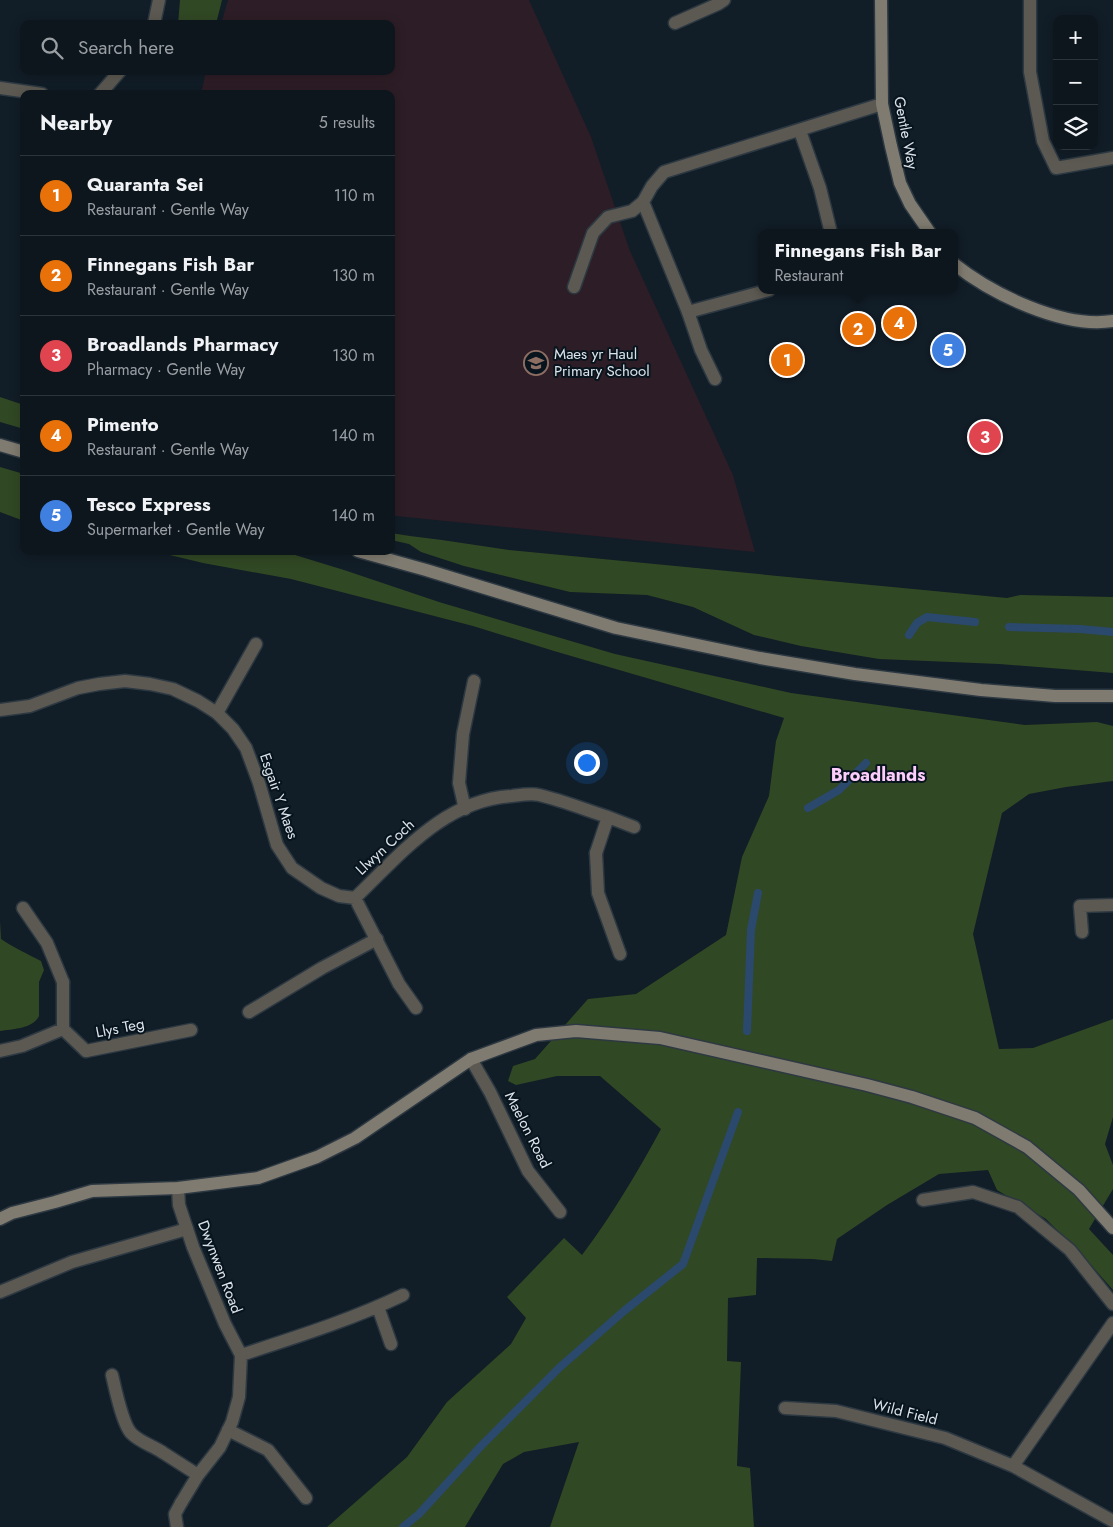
<!DOCTYPE html>
<html lang="en">
<head>
<meta charset="utf-8">
<style>
  body { margin:0; font-family:Jost,sans-serif; background:#161f26; color:#f1f3f6 }
  .controls { position:absolute; right:15px; top:15px; display:grid; overflow:hidden; border-radius:10px; box-shadow:0 2px 12px #0003 }
  .controls button { width:45px; height:45px; display:grid; place-items:center; padding:0; border:0; border-bottom:1px solid #2d353b; background:#0d161d; color:#f1f3f6; font:25px sans-serif }
  .you { position:absolute; left:586px; top:762px; width:18px; height:18px; margin:-12px; border:4px solid #fff; border-radius:50%; background:#1a73e8; box-shadow:0 0 0 8px #1a73e833 }
  .badge { display:grid; place-items:center; width:32px; height:32px; border-radius:50%; background:#f28af2; color:#fff; font-size:16px; font-weight:700 }
  .pin { position:absolute; translate:-50% -50%; border:2px solid #fff; box-shadow:0 1px 5px #0006 }
  .popup { position:absolute; left:758px; top:229px; width:200px; height:65px; box-sizing:border-box; display:grid; place-content:center; border-radius:10px; background:#0d161d; filter:drop-shadow(0 1px 4px #0005); font-size:16px; white-space:nowrap; color:#9a9fa4 }
  .popup b { font-size:19px; color:#f1f3f6 }
  .popup::after { content:''; position:absolute; left:50%; top:100%; margin-left:-10px; border:10px solid transparent; border-top-color:#0d161d }
  .list { margin:0; padding:0; list-style:none }
  h2 { display:flex; justify-content:space-between; align-items:center; height:65px; margin:0; padding:0 20px; font-size:21px }
  h2 small { font-size:16px; font-weight:400; color:#9a9fa4 }
  .list li { display:grid; grid-template-columns:32px 1fr auto; gap:15px; align-items:center; box-sizing:border-box; height:80px; padding:0 20px; border-top:1px solid #2d353b }
  .list b { display:block; font-size:19px; white-space:nowrap }
  .list p { margin:0; font-size:16px; white-space:nowrap; color:#9a9fa4 }
  .list em { font-size:16px; font-style:normal; color:#9a9fa4 }
  .icon { flex:none; width:28px; height:28px; fill:none; stroke:currentColor; stroke-width:2; stroke-linecap:round; stroke-linejoin:round }
  .map { position:relative; flex:none; width:1113px; height:1527px; overflow:hidden }
  .search { position:absolute; background:#0d161d; box-shadow:0 2px 12px #0003; left:20px; top:20px; width:375px; height:55px; display:flex; align-items:center; gap:12px; box-sizing:border-box; padding:0 18px; border-radius:10px; color:#9a9fa4; font-size:19px }
  .panel { position:absolute; background:#0d161d; box-shadow:0 2px 12px #0003; left:20px; top:90px; width:375px; height:465px; border-radius:10px }
  .map>svg:first-child { display:block }
  .education { fill:#2d1d26 }
  .green { fill:#314824 }
  .lines { fill:none; stroke-linecap:round; stroke-linejoin:round }
  .stream { stroke:#2b496d; stroke-width:8 }
  .lane-casing { stroke:#2d3942; stroke-width:15 }
  .street-casing { stroke:#2d3942; stroke-width:15 }
  .secondary-casing { stroke:#2d3942; stroke-width:15 }
  .lane { stroke:#5c5952; stroke-width:12 }
  .street { stroke:#5c5952; stroke-width:12 }
  .secondary { stroke:#807b70; stroke-width:12 }
  .labels { text-anchor:middle; stroke-width:4; stroke-linejoin:round; paint-order:stroke }
  .street-label { font-size:15px; fill:#dce4eb; stroke:#08141d }
  .poi-label { font-size:15px; fill:#dce4eb; stroke:#08141d; text-anchor:start }
  .quarter-label { font-size:18px; font-weight:bold; fill:#fdcefc; stroke:#08141d }
</style>
</head>
<body>
<div class="map">
<svg width="1113" height="1527" viewBox="0 0 1113 1527">
  <rect width="100%" height="100%" fill="#111d27"/>
  <path class="education" d="M228,0H529L591,137L630,251L733,475L755,552L396,516L391,514V94H201L206,71H391V24H221Z"/>
  <path class="green" d="M180,0H222L216,24H178Z
    M0,397L24,405V429L0,422Z
    M0,467L24,474V521L0,512Z
    M391,533L410,536L442,540L509,550L1007,598L1020,595L1113,597V673L999,664L879,659L801,646L754,635L693,607L647,595L570,592L464,566L421,552L409,544L391,540Z
    M153,551H282L344,570L439,602L615,654L791,693L1025,725L1097,722L1113,726V781L1066,787L1029,794L1002,813L973,934L999,1049L1033,1048L1113,1019V1117L1105,1144L1113,1165V1189L1089,1229L1113,1255V1290L1084,1257L1046,1219L997,1190L988,1170L939,1174L887,1205L837,1239L832,1261L813,1259L757,1258L756,1295L728,1298L727,1361L741,1362L737,1466L750,1468L754,1527H550L579,1442L524,1452L503,1464L465,1527H327L407,1457L447,1402L511,1344L526,1318L507,1297L564,1238L582,1255C612,1215 637,1173 661,1129L600,1076H557L516,1085L508,1081L513,1066L535,1059L588,999L636,994L726,935L742,857L769,796L776,741L784,718L554,651L473,626L291,579L203,563Z
    M0,921L1,939C14,948 28,954 41,961L44,970L39,982V1016C33,1029 12,1029 0,1031Z"/>
  <g class="lines">
    <path class="stream" d="M1009,627L1080,629L1113,632
      M909,635L917,623L927,617L975,622
      M808,808L839,790L866,763
      M747,1031L751,930L758,893
      M403,1527L419,1514L481,1446L559,1368L624,1311L683,1264L738,1112"/>
    <defs>
      <path id="lane" d="M800,131L820,188L831,233
        M574,287L593,233L608,217L632,211L643,202
        M688,312L769,290
        M217,713L256,644
        M465,809L459,783L463,734L474,681
        M596,853L598,893L620,954
        M23,908L47,943L63,982
        M249,1012L322,968L377,939
        M86,1051L191,1030
        M0,1292L72,1262L187,1229
        M112,1375C115,1388 123,1426 132,1434C140,1442 153,1446 162,1452
        M228,1430L268,1450L306,1498
        M177,1527L175,1514L181,1503"/>
      <path id="street" d="M1030,0V72L1043,141L1056,168L1113,158
        M675,23L718,4L724,0
        M154,24L159,0
        M0,88L42,94
        M100,94L120,71
        M715,379L701,350L688,312L643,202L652,186L664,172L882,104
        M0,710L30,706L78,688L99,684L125,681L150,684L173,689L198,701L217,713L233,729L246,748L259,783L277,845L292,868L321,888L339,896L355,898L399,984L416,1008
        M608,817L634,827
        M355,898C401,854 444,800 512,796C520,795 531,793 539,795C561,800 586,810 608,817L596,853
        M1082,932L1080,906L1113,905
        M63,1029L86,1051
        M0,1051L22,1046L63,1029V982
        M471,1059L490,1092L528,1171L560,1212
        M178,1188L179,1205L193,1247L225,1324L241,1355
        M923,1200L973,1192L1018,1207L1070,1250L1113,1304
        M378,1307L391,1344
        M785,1408L836,1411L945,1438L1013,1466L1113,1521
        M162,1452L198,1475L220,1447L232,1422L239,1397L241,1355C296,1337 351,1320 403,1295
        M1013,1466L1113,1323
        M181,1503L198,1475"/>
      <path id="secondary" d="M881,0L882,104L891,146L900,183L910,204L930,233
        M954,264C992,294 1063,329 1113,321
        M0,445L24,452
        M358,551L426,570L616,628L760,658L855,674L981,690L1055,696H1113
        M0,1219L12,1213L55,1202L92,1191L178,1188L258,1178L317,1157L355,1138L471,1059L536,1035L576,1031L660,1038L867,1085L912,1097L975,1118L1027,1147L1079,1190L1113,1228"/>
    </defs>
    <use href="#lane" class="lane-casing"/>
    <use href="#street" class="street-casing"/>
    <use href="#secondary" class="secondary-casing"/>
    <use href="#lane" class="lane"/>
    <use href="#street" class="street"/>
    <use href="#secondary" class="secondary"/>
  </g>
  <defs>
    <symbol id="school-ring" viewBox="-11 -11 22 22"><circle r="9.5" fill="#08141d" stroke="#8d6e63" stroke-width="1.5"/><path d="M0-5L7-2L0 1L-7-2ZM-4 1L0 2.5L4 1V4Q0 6-4 4Z" fill="#8d6e63"/></symbol>
  </defs>
  <g fill-rule="evenodd">
    <use href="#school-ring" x="522" y="349" width="28" height="28"/>
  </g>
  <g class="labels">
    <g class="street-label">
      <text transform="translate(906 133) rotate(79)" y="5">Gentle Way</text>
      <text transform="translate(279 796) rotate(71)" y="5">Esgair Y Maes</text>
      <text transform="translate(385 847) rotate(-43)" y="5">Llwyn Coch</text>
      <text transform="translate(120 1028) rotate(-11)" y="5">Llys Teg</text>
      <text transform="translate(528 1130) rotate(63)" y="5">Maelon Road</text>
      <text transform="translate(220 1267) rotate(69)" y="5">Dwynwen Road</text>
      <text transform="translate(905 1412) rotate(14)" y="5">Wild Field</text>
    </g>
    <g class="poi-label">
      <text x="554" y="359">Maes yr Haul<tspan x="554" dy="17">Primary School</tspan></text>
    </g>
    <g class="quarter-label">
      <text x="878" y="781">Broadlands</text>
    </g>
  </g>
</svg>
<div class="controls">
<button>+</button>
<button>−</button>
<button><svg class="icon" aria-label="layers" viewBox="0 0 24 24"><path d="M12 4l9 5-9 5-9-5zM3 14l9 5 9-5"/></svg></button>
</div>
<div class="you"></div>
<div class="pin badge" style="left:787px;top:360px;background:#e8710a">1</div>
<div class="pin badge" style="left:858px;top:329px;background:#e8710a">2</div>
<div class="popup"><b>Finnegans Fish Bar</b>Restaurant</div>
<div class="pin badge" style="left:985px;top:437px;background:#e0444e">3</div>
<div class="pin badge" style="left:899px;top:323px;background:#e8710a">4</div>
<div class="pin badge" style="left:948px;top:350px;background:#3f7fe0">5</div>
<div class="search"><svg class="icon" aria-label="search" viewBox="0 0 24 24"><circle cx="10" cy="10" r="6"/><path d="M15 15l6 6"/></svg>Search here</div>
<section class="panel">
<h2>Nearby<small>5 results</small></h2>
<ul class="list">
<li><span class="badge" style="background:#e8710a">1</span><div><b>Quaranta Sei</b><p>Restaurant · Gentle Way</p></div><em>110 m</em></li>
<li><span class="badge" style="background:#e8710a">2</span><div><b>Finnegans Fish Bar</b><p>Restaurant · Gentle Way</p></div><em>130 m</em></li>
<li><span class="badge" style="background:#e0444e">3</span><div><b>Broadlands Pharmacy</b><p>Pharmacy · Gentle Way</p></div><em>130 m</em></li>
<li><span class="badge" style="background:#e8710a">4</span><div><b>Pimento</b><p>Restaurant · Gentle Way</p></div><em>140 m</em></li>
<li><span class="badge" style="background:#3f7fe0">5</span><div><b>Tesco Express</b><p>Supermarket · Gentle Way</p></div><em>140 m</em></li>
</ul>
</section>
</div>
</body>
</html>
